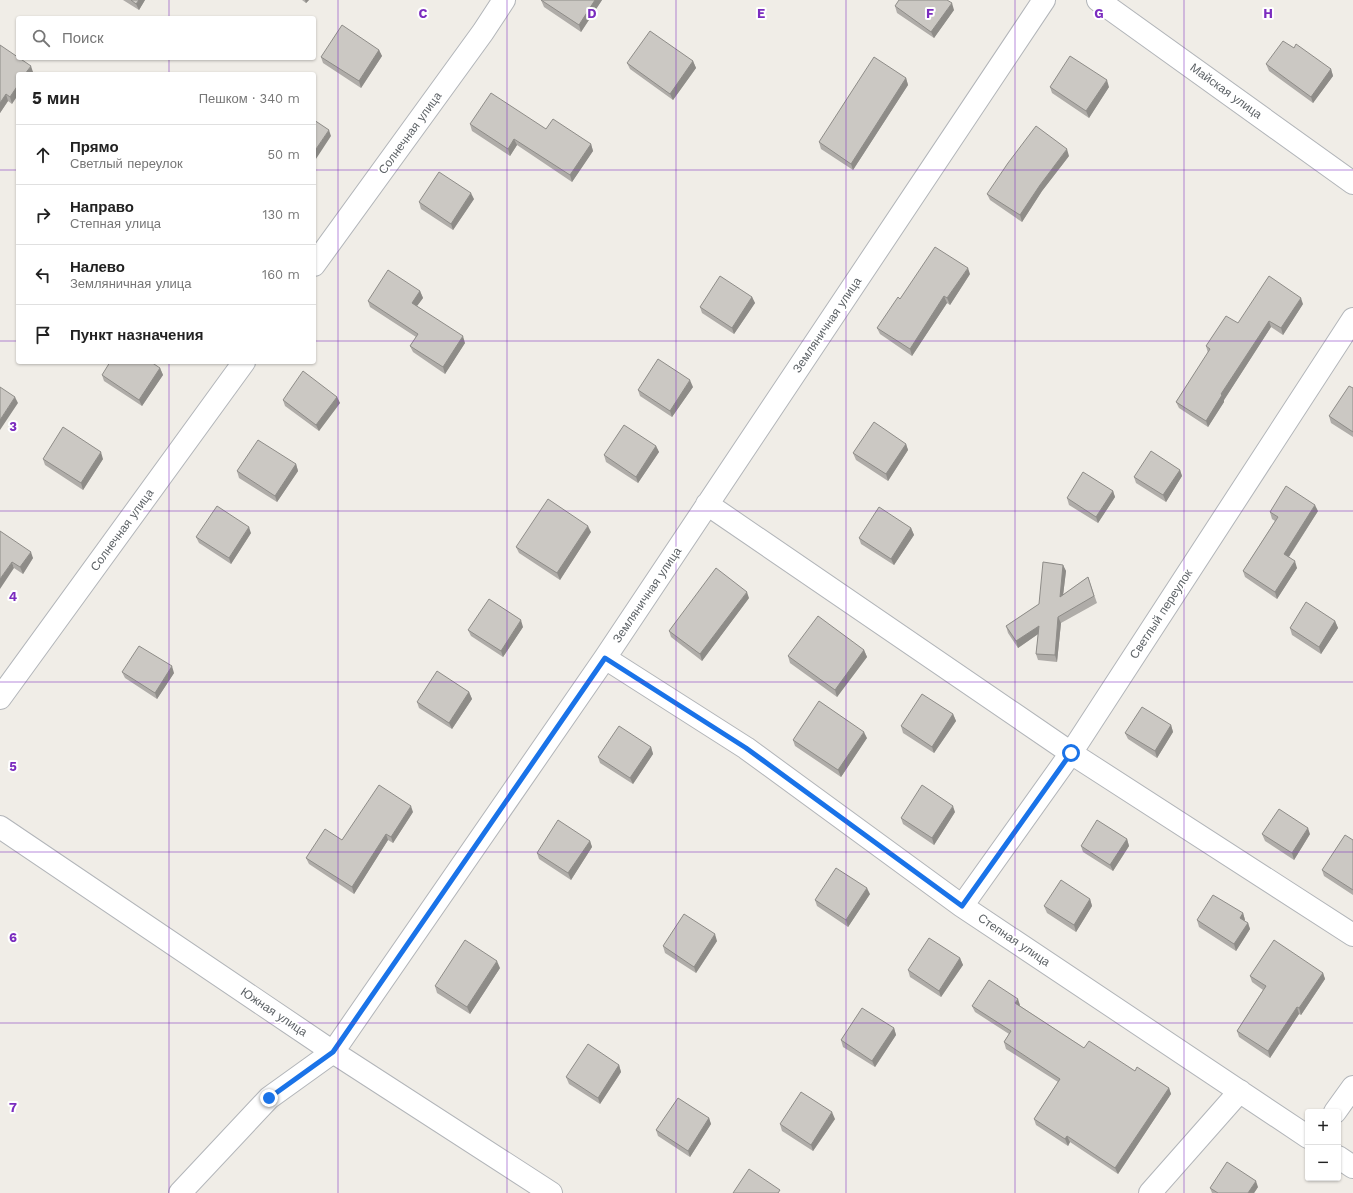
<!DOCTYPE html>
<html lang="ru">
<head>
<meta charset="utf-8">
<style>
  body { margin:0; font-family:"Work Sans",sans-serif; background:#f6f6f6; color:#222 }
  .controls { position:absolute; right:12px; bottom:12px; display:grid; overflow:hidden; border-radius:4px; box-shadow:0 1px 3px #0004 }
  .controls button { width:36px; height:36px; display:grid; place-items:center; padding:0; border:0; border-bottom:1px solid #e0e0e0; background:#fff; color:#222; font:20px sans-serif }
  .stop { position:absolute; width:12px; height:12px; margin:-9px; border:3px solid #1a73e8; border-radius:50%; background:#fff }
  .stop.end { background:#1a73e8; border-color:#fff; box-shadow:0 1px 4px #0008 }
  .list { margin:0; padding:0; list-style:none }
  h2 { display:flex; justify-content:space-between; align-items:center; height:52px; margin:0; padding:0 16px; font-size:17px }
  h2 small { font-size:13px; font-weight:400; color:#767676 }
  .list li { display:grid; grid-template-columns:26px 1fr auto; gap:12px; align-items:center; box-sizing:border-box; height:60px; padding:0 16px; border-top:1px solid #e0e0e0 }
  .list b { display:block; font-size:15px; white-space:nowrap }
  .list p { margin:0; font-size:13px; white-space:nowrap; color:#767676 }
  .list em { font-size:13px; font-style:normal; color:#767676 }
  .icon { flex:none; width:22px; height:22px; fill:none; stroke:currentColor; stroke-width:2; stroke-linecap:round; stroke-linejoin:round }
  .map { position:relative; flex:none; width:1353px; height:1193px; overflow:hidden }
  .search { position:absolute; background:#fff; box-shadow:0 1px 3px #0004; left:16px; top:16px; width:300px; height:44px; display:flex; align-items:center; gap:10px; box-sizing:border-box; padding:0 14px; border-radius:4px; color:#767676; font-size:15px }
  .panel { position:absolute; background:#fff; box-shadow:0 1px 3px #0004; left:16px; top:72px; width:300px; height:292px; border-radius:4px }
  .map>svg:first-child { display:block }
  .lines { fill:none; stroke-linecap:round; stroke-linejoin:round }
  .street-casing { stroke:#b2b5b9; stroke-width:24 }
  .street { stroke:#fff; stroke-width:22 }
  .wall { fill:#afaca8 }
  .shaded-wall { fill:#8e8c88 }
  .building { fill:#cbc8c3; stroke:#8e8c88 }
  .route { stroke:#1a73e8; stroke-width:5 }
  .grid { fill:none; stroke:#7b2cbf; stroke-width:1; stroke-opacity:0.55 }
  .labels { text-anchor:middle; stroke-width:4; stroke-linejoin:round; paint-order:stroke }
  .street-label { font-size:12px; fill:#5e6367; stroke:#fff }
  .grid-label { font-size:13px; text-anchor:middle; font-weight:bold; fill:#7b2cbf; stroke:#fff; stroke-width:4; stroke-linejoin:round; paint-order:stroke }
</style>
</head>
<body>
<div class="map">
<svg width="1353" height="1193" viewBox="0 0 1353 1193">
  <rect width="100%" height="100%" fill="#f0ede7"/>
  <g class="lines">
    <defs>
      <path id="street" d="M1098,0L1353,183
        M314,265L483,32L504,0
        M707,504L1071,753L1353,935
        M605,658L746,748L962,906L1308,1137
        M0,698L244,362
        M0,827L333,1052L551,1193
        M962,906L1071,753L1353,319
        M1335,1112L1353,1087
        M1338,1157L1353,1167
        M180,1193L269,1098L333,1052L605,658L1044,0
        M1150,1193L1240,1091"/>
    </defs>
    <use href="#street" class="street-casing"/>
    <use href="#street" class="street"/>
  </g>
  <path class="wall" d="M123,0H145L139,10Z
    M302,0H309L306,3Z
    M541,0H602L581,32L544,7Z
    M895,6L954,10L934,38L897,13Z
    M0,45L33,72L32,74H18L12,104L8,101L0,113Z
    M1294,48L1331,69L1333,76L1313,103L1269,71L1266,64Z
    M379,50L382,56L361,88L323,63L321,57Z
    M693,61L696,68L673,100L630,69L627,63Z
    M906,78L908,85L853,170L821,149L819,142Z
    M1050,87H1109L1089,118L1052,93Z
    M470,124L546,129L591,144L593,151L572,182L517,145L510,156L472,131Z
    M1069,156L1042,191L1022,222L990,200L987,194Z
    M474,199L453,230L421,209L419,202Z
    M970,274L950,305L947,303L912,356L880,334L877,328L900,299Z
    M420,291L423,298L417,306L465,343L445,374L413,352L410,346L416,337L370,307L368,301Z
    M752,297L755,303L734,334L702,313L700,307Z
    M1303,304L1283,335L1271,327L1224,400V402L1208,427L1179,408L1176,402L1208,353L1206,346L1238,323Z
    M160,368L163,375L142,406L104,381L102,375Z
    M693,387L672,417L640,396L638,390Z
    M1353,388V437L1331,423L1329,416Z
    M337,397L340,403L319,431L285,406L283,400Z
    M906,444L908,450L888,481L856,460L853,453Z
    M656,446L659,452L638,483L606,462L604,455Z
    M43,459H103L83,490L45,465Z
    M296,464L298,471L277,502L239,478L237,471Z
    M1180,470L1182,476L1166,502L1136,483L1134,477Z
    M1113,491L1115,497L1098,523L1069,505L1067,498Z
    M1318,511L1289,557L1297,568L1277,599L1245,577L1243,571L1275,521L1272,519L1270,512Z
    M911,528L914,535L894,565L861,544L859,538Z
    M0,531L33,558L23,574L14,568Z
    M591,532L560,580L519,553L516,547Z
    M251,533L231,564L199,543L196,537Z
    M1063,565L1066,571L1063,595L1088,577L1097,603L1061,623L1057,662L1038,660L1036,654L1038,634L1018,648L1008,633L1006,626L1039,604Z
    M749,598L702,661L671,637L669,631Z
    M1335,621L1338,628L1321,654L1292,635L1290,628Z
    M523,627L503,657L471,636L468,630Z
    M864,650L867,657L837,697L790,663L788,656Z
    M122,672L174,673L157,699L125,678Z
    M469,692L472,699L452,729L419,708L417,702Z
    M953,714L956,721L934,753L903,733L901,726Z
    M1171,725L1173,732L1157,758L1128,739L1125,733Z
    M867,738L841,777L795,746L793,740Z
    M651,747L653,754L633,784L600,763L598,757Z
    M413,812L393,843L388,840L354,894L309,864L306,858L342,840Z
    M955,812L934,845L903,824L901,818Z
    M1262,834H1310L1294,860L1265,841Z
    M1127,839L1129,846L1113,871L1083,852L1081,846Z
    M1353,840V895L1324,876L1322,870Z
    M590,841L592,847L571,880L539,859L537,853Z
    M870,894L848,927L817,906L815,900Z
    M1090,899L1092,906L1076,932L1047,913L1044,906Z
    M1243,913L1245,920L1244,921L1248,923L1250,929L1236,951L1199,927L1197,920Z
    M717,941L696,973L665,953L663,946Z
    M960,958L963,965L941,997L910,977L908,970Z
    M500,968L470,1014L437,993L435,986Z
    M1323,973L1325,979L1301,1015L1299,1014L1270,1058L1239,1037L1237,1031L1263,990L1252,982L1250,976Z
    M1020,1005V1006L1084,1048L1135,1071L1169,1088L1171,1094L1118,1174L1070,1142L1068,1146L1036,1125L1034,1119L1058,1082L1006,1049L1004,1042L1009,1034L975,1012L972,1006Z
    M894,1028L896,1035L875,1067L843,1047L841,1040Z
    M619,1065L621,1072L600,1104L569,1084L566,1077Z
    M709,1118L711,1124L690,1157L658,1136L656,1130Z
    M835,1119L813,1151L782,1131L780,1124Z
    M1258,1187L1254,1193H1212L1210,1188Z"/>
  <path class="shaded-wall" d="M139,0H145L139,10L136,4Z
    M305,0H309L306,3Z
    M595,0H602L581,32L579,25Z
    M952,3L954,10L934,38L931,32Z
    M379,50L382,56L361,88L359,81Z
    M693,61L696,68L673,100L670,94Z
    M31,66L33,72L32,74H25Z
    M1331,69L1333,76L1313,103L1311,97Z
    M906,78L908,85L853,170L851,164Z
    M1107,80L1109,87L1089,118L1086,111Z
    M18,85V95L12,104L10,97Z
    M6,94L8,101L0,113V103Z
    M329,130L331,136L314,162V152Z
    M514,139L517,145L510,156L508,149Z
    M591,144L593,151L572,182L570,175Z
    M1067,149L1069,156L1042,191L1022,222L1020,215L1040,185Z
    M471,193L474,199L453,230L451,224Z
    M968,268L970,274L950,305L947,298Z
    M420,291L423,298L414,310L412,303Z
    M944,296L947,303L912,356L910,349Z
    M752,297L755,303L734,334L732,328Z
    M1301,298L1303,304L1283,335L1281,328Z
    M1269,321L1271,327L1224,400V402L1208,427L1206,421L1221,394Z
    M463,336L465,343L445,374L443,367Z
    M160,368L163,375L142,406L139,400Z
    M690,380L693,387L672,417L670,411Z
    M15,397L18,403L0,430V420Z
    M337,397L340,403L319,431L316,425Z
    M906,444L908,450L888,481L886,474Z
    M656,446L659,452L638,483L636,477Z
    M101,452L103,459L83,490L81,483Z
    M296,464L298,471L277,502L275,496Z
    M1180,470L1182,476L1166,502L1163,495Z
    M1113,491L1115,497L1098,523L1096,517Z
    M1315,505L1318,511L1286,561L1284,554Z
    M588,526L591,532L560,580L557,573Z
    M249,527L251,533L231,564L229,558Z
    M911,528L914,535L894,565L891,559Z
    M31,552L33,558L23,574L20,567Z
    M1295,561L1297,568L1277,599L1275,592Z
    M12,562L14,568L0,589V579Z
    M1063,565L1066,571L1062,604L1060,597Z
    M747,592L749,598L702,661L700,654Z
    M1058,617L1061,623L1057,662L1055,655Z
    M521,620L523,627L503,657L501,651Z
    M1335,621L1338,628L1321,654L1319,647Z
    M1039,626L1041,632L1018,648L1016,641Z
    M864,650L867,657L837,697L835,690Z
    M172,666L174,673L157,699L155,693Z
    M469,692L472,699L452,729L449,723Z
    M953,714L956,721L934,753L932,747Z
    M1171,725L1173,732L1157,758L1155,751Z
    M864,732L867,738L841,777L838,770Z
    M651,747L653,754L633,784L630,778Z
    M411,806L413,812L393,843L391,837Z
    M953,806L955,812L934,845L932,838Z
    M1308,828L1310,834L1294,860L1292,853Z
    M386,834L388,840L354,894L352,887Z
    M1127,839L1129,846L1113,871L1110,865Z
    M590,841L592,847L571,880L568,873Z
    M867,888L870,894L848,927L846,920Z
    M1090,899L1092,906L1076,932L1074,925Z
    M1243,913L1245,920L1242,924L1240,918Z
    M1248,923L1250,929L1236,951L1234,944Z
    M715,934L717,941L696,973L694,967Z
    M960,958L963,965L941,997L939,991Z
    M497,961L500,968L470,1014L467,1007Z
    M1323,973L1325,979L1301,1015L1299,1008Z
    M1018,999L1020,1005L1017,1010L1015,1003Z
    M1297,1007L1299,1014L1270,1058L1268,1051Z
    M894,1028L896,1035L875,1067L872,1061Z
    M619,1065L621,1072L600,1104L598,1098Z
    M1169,1088L1171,1094L1118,1174L1115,1168Z
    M832,1112L835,1119L813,1151L811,1145Z
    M709,1118L711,1124L690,1157L688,1151Z
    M1067,1136L1070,1142L1068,1146L1065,1139Z
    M1256,1181L1258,1187L1254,1193H1248Z"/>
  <path class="building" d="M131,0H139L136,4Z
    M541,0H595L579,25Z
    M899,0H947L952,3L931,32L895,6Z
    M342,25L379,50L359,81L321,57Z
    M650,31L693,61L670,94L627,63Z
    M1283,41L1294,48L1296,44L1331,69L1311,97L1266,64Z
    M0,45L31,66L25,74H18V85L10,97L6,94L0,103Z
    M1070,56L1107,80L1086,111L1050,87Z
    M874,57L906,78L851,164L819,142Z
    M491,93L546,129L553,119L591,144L570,175L514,139L508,149L470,124Z
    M314,120L329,130L314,152Z
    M1036,126L1067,149L1040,185L1020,215L987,194L1008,163Z
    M439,172L471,193L451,224L419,202Z
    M935,247L968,268L947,298L944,296L910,349L877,328L898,297L900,299Z
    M388,270L420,291L412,303L463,336L443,367L410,346L418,334L368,301Z
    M720,276L752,297L732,328L700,307Z
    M1269,276L1301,298L1281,328L1269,321L1221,394L1222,395L1206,421L1176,402L1210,349L1206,346L1226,316L1238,323Z
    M658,359L690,380L670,411L638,390Z
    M110,362H151L160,368L139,400L102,375Z
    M303,371L337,397L316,425L283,400Z
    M1349,386L1353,388V432L1329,416Z
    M0,387L15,397L0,420Z
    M874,422L906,444L886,474L853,453Z
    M624,425L656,446L636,477L604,455Z
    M63,427L101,452L81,483L43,459Z
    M258,440L296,464L275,496L237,471Z
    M1151,451L1180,470L1163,495L1134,477Z
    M1083,472L1113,491L1096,517L1067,498Z
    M1286,486L1315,505L1284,554L1295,561L1275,592L1243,571L1278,517L1270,512Z
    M548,499L588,526L557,573L516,547Z
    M217,506L249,527L229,558L196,537Z
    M879,507L911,528L891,559L859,538Z
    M0,531L31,552L20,567L12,562L0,579Z
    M1043,562L1063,565L1060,597L1088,577L1094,596L1058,617L1055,655L1036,654L1039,626L1016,641L1006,626L1039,604Z
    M716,568L747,592L700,654L669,631Z
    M489,599L521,620L501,651L468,630Z
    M1306,602L1335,621L1319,647L1290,628Z
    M818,616L864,650L835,690L788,656Z
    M139,646L172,666L155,693L122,672Z
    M437,671L469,692L449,723L417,702Z
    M922,694L953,714L932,747L901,726Z
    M819,701L864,732L838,770L793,740Z
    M1142,707L1171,725L1155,751L1125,733Z
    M619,726L651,747L630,778L598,757Z
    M379,785L411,806L391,837L386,834L352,887L306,858L325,829L342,840Z
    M922,785L953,806L932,838L901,818Z
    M1279,809L1308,828L1292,853L1262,834Z
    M558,820L590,841L568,873L537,853Z
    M1097,820L1127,839L1110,865L1081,846Z
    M1345,835L1353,840V890L1322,870Z
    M836,868L867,888L846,920L815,900Z
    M1061,880L1090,899L1074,925L1044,906Z
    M1213,895L1243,913L1240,918L1248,923L1234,944L1197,920Z
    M684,914L715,934L694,967L663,946Z
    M929,938L960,958L939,991L908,970Z
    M465,940L497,961L467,1007L435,986Z
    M1274,940L1323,973L1299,1008L1297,1007L1268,1051L1237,1031L1266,986L1250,976Z
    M989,980L1018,999L1015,1003L1084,1048L1089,1041L1135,1071L1137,1067L1169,1088L1115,1168L1067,1136L1065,1139L1034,1119L1060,1079L1004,1042L1011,1031L972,1006Z
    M862,1008L894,1028L872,1061L841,1040Z
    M588,1044L619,1065L598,1098L566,1077Z
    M801,1092L832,1112L811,1145L780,1124Z
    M678,1098L709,1118L688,1151L656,1130Z
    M1227,1162L1256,1181L1248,1193H1218L1210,1188Z
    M749,1169L780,1190L778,1193H733Z"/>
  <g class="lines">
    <path class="route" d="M269,1098L333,1052L605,658L746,748L962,906L1071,753"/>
  </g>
  <path class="grid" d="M169,0V18M338,0V1193M507,0V1193M676,0V1193M846,0V1193M1015,0V1193M1184,0V1193M169,58V74M0,170H18M314,170H1353M0,341H18M314,341H1353M169,362V1193M0,511H1353M0,682H1353M0,852H1353M0,1023H1353"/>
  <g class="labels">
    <g class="street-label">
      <text transform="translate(1226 91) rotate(36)" y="4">Майская улица</text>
      <text transform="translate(410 133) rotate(-54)" y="4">Солнечная улица</text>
      <text transform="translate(827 325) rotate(-56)" y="4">Земляничная улица</text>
      <text transform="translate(122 530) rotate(-54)" y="4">Солнечная улица</text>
      <text transform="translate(647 595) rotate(-56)" y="4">Земляничная улица</text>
      <text transform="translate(1161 614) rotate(-57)" y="4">Светлый переулок</text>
      <text transform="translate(1014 940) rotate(34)" y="4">Степная улица</text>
      <text transform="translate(274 1012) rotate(34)" y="4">Южная улица</text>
    </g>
  </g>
  <g class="grid-label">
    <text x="423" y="18">C</text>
    <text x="592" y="18">D</text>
    <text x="761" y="18">E</text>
    <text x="930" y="18">F</text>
    <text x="1099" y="18">G</text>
    <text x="1268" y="18">H</text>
    <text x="13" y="431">3</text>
    <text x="13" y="601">4</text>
    <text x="13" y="771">5</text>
    <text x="13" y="942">6</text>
    <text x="13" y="1112">7</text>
  </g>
</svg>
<div class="controls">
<button>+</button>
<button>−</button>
</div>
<div class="stop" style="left:1071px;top:753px"></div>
<div class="stop end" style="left:269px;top:1098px"></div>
<div class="search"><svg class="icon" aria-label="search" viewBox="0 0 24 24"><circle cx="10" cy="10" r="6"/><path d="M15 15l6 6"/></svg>Поиск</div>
<section class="panel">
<h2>5 мин<small>Пешком · 340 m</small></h2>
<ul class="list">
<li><svg class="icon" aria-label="ahead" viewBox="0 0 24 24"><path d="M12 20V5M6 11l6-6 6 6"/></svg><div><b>Прямо</b><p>Светлый переулок</p></div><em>50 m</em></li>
<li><svg class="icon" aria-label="right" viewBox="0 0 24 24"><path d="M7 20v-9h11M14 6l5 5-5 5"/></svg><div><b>Направо</b><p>Степная улица</p></div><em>130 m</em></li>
<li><svg class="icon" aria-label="left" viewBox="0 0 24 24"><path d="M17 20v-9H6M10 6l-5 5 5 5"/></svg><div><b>Налево</b><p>Земляничная улица</p></div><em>160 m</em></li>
<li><svg class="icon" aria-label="arrive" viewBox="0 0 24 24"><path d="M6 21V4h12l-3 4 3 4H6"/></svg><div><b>Пункт назначения</b></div></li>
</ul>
</section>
</div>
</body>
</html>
